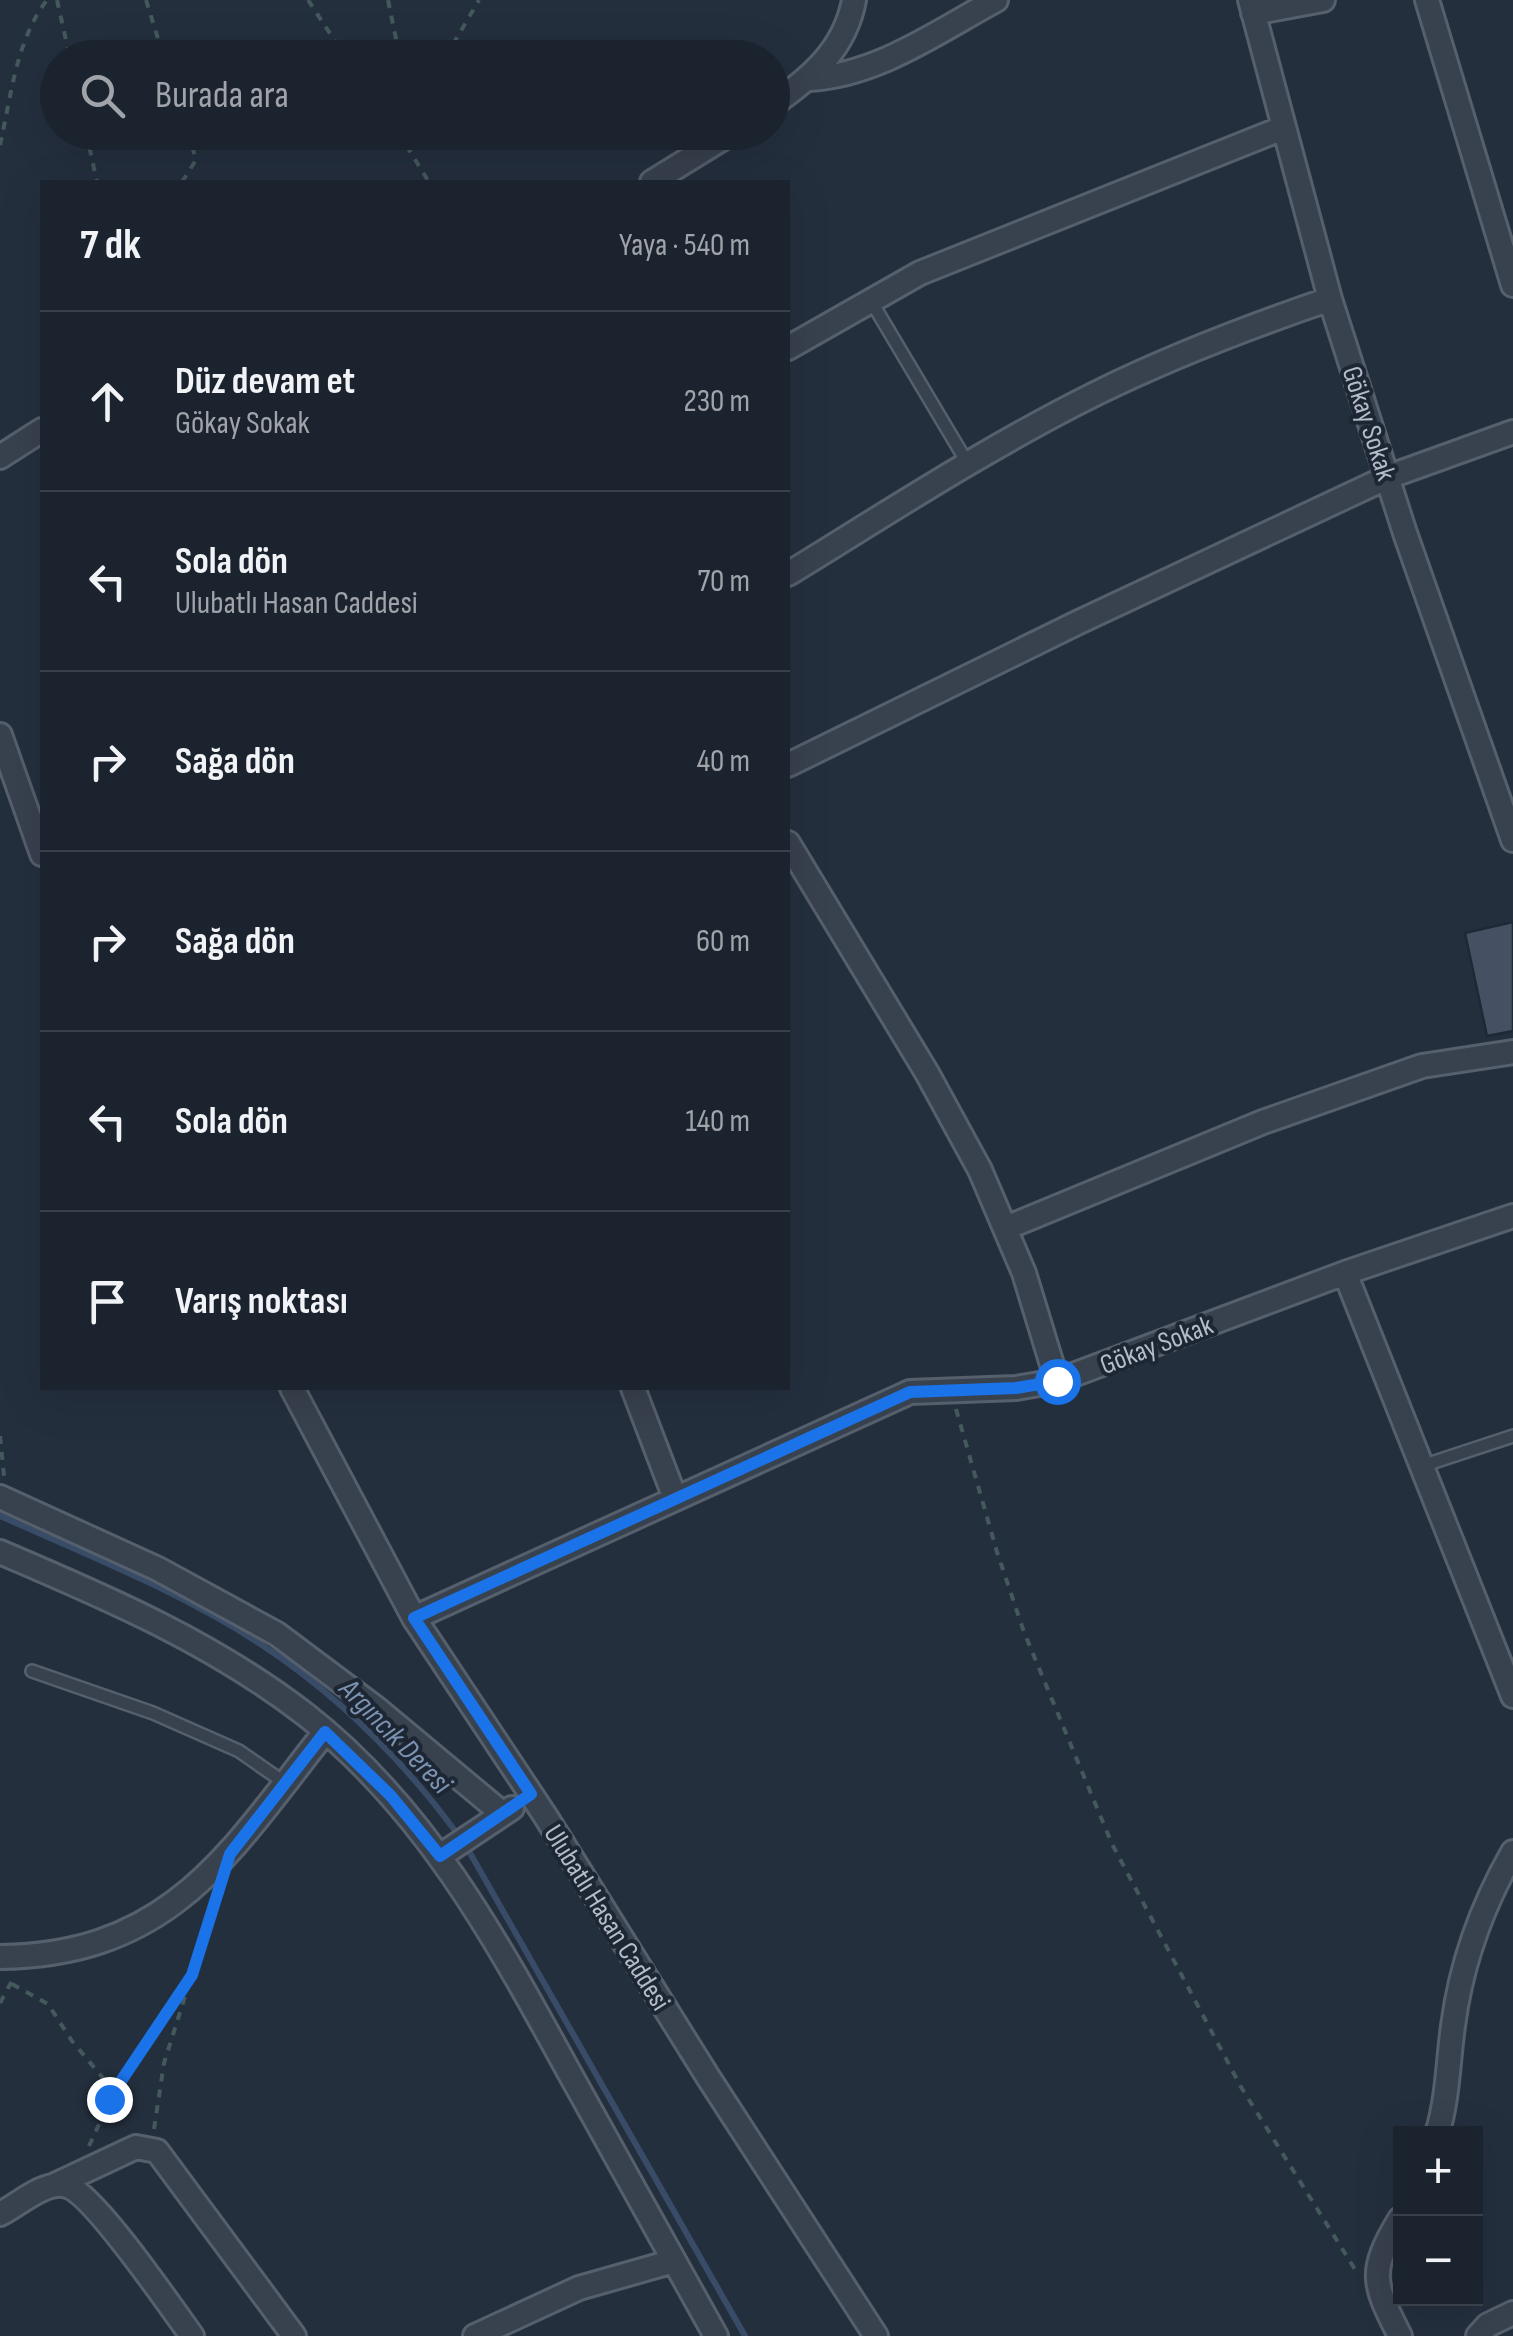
<!DOCTYPE html>
<html lang="tr">
<head>
<meta charset="utf-8">
<style>
  body { margin:0; font-family:"Sofia Sans Condensed",sans-serif; background:#242b36; color:#f1f3f6 }
  .controls { position:absolute; right:30px; bottom:30px; display:grid; overflow:hidden; border-radius:0px; box-shadow:0 10px 40px #0002 }
  .controls button { width:90px; height:90px; display:grid; place-items:center; padding:0; border:0; border-bottom:2px solid #39404a; background:#1b232e; color:#f1f3f6; font:50px sans-serif }
  .stop { position:absolute; width:30px; height:30px; margin:-22px; border:8px solid #1a73e8; border-radius:50%; background:#fff }
  .stop.end { background:#1a73e8; border-color:#fff; box-shadow:0 2px 10px #0008 }
  .list { margin:0; padding:0; list-style:none }
  h2 { display:flex; justify-content:space-between; align-items:center; height:130px; margin:0; padding:0 40px; font-size:42px }
  h2 small { font-size:32px; font-weight:400; color:#a0a4aa }
  .list li { display:grid; grid-template-columns:65px 1fr auto; gap:30px; align-items:center; box-sizing:border-box; height:180px; padding:0 40px; border-top:2px solid #39404a }
  .list b { display:block; font-size:38px; white-space:nowrap }
  .list p { margin:0; font-size:32px; white-space:nowrap; color:#a0a4aa }
  .list em { font-size:32px; font-style:normal; color:#a0a4aa }
  .icon { flex:none; width:55px; height:55px; fill:none; stroke:currentColor; stroke-width:2; stroke-linecap:round; stroke-linejoin:round }
  .map { position:relative; flex:none; width:1513px; height:2336px; overflow:hidden }
  .search { position:absolute; background:#1b232e; box-shadow:0 10px 40px #0002; left:40px; top:40px; width:750px; height:110px; display:flex; align-items:center; gap:25px; box-sizing:border-box; padding:0 35px; border-radius:55px; color:#a0a4aa; font-size:38px }
  .panel { position:absolute; background:#1b232e; box-shadow:0 10px 40px #0002; left:40px; top:180px; width:750px; height:1210px; border-radius:0px }
  .map>svg:first-child { display:block }
  .lines { fill:none; stroke-linecap:round; stroke-linejoin:round }
  .stream { stroke:#394c67; stroke-width:6 }
  .building { fill:#455162; stroke:#1f2835; stroke-width:2.5 }
  .lane-casing { stroke:#565f6c; stroke-width:16 }
  .street-casing { stroke:#565f6c; stroke-width:28 }
  .path { stroke:#44595c; stroke-width:4; stroke-dasharray:8 8; stroke-linecap:butt }
  .lane { stroke:#38414e; stroke-width:11 }
  .street { stroke:#38414e; stroke-width:22 }
  .route { stroke:#1a73e8; stroke-width:12 }
  .labels { text-anchor:middle; stroke-width:8; stroke-linejoin:round; paint-order:stroke }
  .street-label { font-size:28px; fill:#b4bcc9; stroke:#1d2633 }
  .water-label { font-size:30px; font-style:italic; fill:#7c92b1; stroke:#1d2633 }
</style>
</head>
<body>
<div class="map">
<svg width="1513" height="2336" viewBox="0 0 1513 2336">
  <rect width="100%" height="100%" fill="#242f3e"/>
  <g class="lines">
    <path class="stream" d="M0,1516C88,1555 181,1592 262,1645C339,1696 404,1761 459,1836
      M466,1846L745,2336"/>
  </g>
  <path class="building" d="M1513,922V1031L1487,1036L1465,933Z"/>
  <g class="lines">
    <defs>
      <path id="lane" d="M871,301L968,464
        M1422,1466L1513,1436
        M32,1671L153,1713L239,1751L285,1783"/>
      <path id="street" d="M1250,0L1330,299L1405,533L1513,840
        M1427,0L1513,285
        M1253,13L1323,0
        M809,79C878,75 937,32 996,0
        M772,105C811,78 845,49 854,0
        M652,182L733,132
        M788,348L920,273L1283,128
        M0,457L42,430
        M788,574C889,512 990,446 1097,393C1172,356 1251,326 1330,299
        M0,735L42,854
        M788,765L1079,622L1388,477L1513,432
        M788,843L927,1073L980,1170L1024,1273L1057,1381
        M1006,1228L1263,1122L1422,1066L1513,1052
        M1345,1273L1513,1696
        M292,1388L414,1618L546,1817L708,2077L876,2336
        M633,1388L675,1498
        M0,1497L158,1569L277,1634L377,1709L503,1814
        M0,1552C108,1598 213,1643 306,1715C426,1809 497,1941 569,2072C618,2160 667,2248 716,2336
        M414,1618L910,1392L1016,1388L1057,1381L1345,1273L1513,1216
        M440,1856L512,1808
        M0,1957C172,1955 230,1852 325,1732
        M1437,2134C1448,2098 1448,2062 1453,2026C1461,1964 1482,1906 1513,1852
        M55,2185L136,2147L157,2151L294,2336
        M0,2214C18,2205 42,2183 63,2185C90,2187 172,2309 192,2336
        M475,2336L579,2288L674,2261
        M1400,2336C1373,2283 1368,2272 1400,2219
        M1478,2336L1488,2325L1513,2313"/>
    </defs>
    <use href="#lane" class="lane-casing"/>
    <use href="#street" class="street-casing"/>
    <path class="path" d="M57,0L70,58
      M146,0L164,58
      M308,0L346,58
      M388,0L400,58
      M445,58L479,0
      M86,132L97,182
      M398,132L429,182
      M0,145C11,97 16,40 47,0
      M182,182L196,160L188,132
      M956,1409L997,1552L1024,1632L1112,1844L1241,2087L1356,2271
      M0,1436L4,1476
      M12,1984L48,2004L72,2041L113,2090
      M0,2003L14,1977
      M154,2129L164,2063L218,1892
      M89,2146L119,2081L187,1983"/>
    <use href="#lane" class="lane"/>
    <use href="#street" class="street"/>
  </g>
  <g class="lines">
    <path class="route" d="M109,2099L192,1975L230,1854L325,1732L391,1796L440,1856L531,1794L414,1618L910,1392L1016,1388L1057,1381"/>
  </g>
  <g class="labels">
    <g class="street-label">
      <text transform="translate(1370 423) rotate(72)" y="10">Gökay Sokak</text>
      <text transform="translate(1156 1344) rotate(-21)" y="10">Gökay Sokak</text>
      <text transform="translate(608 1917) rotate(58)" y="10">Ulubatlı Hasan Caddesi</text>
    </g>
    <g class="water-label">
      <text transform="translate(396 1736) rotate(46)" y="10">Argıncık Deresi</text>
    </g>
  </g>
</svg>
<div class="controls">
<button>+</button>
<button>−</button>
</div>
<div class="stop" style="left:1057px;top:1381px"></div>
<div class="stop end" style="left:109px;top:2099px"></div>
<div class="search"><svg class="icon" aria-label="search" viewBox="0 0 24 24"><circle cx="10" cy="10" r="6"/><path d="M15 15l6 6"/></svg>Burada ara</div>
<section class="panel">
<h2>7 dk<small>Yaya · 540 m</small></h2>
<ul class="list">
<li><svg class="icon" aria-label="ahead" viewBox="0 0 24 24"><path d="M12 20V5M6 11l6-6 6 6"/></svg><div><b>Düz devam et</b><p>Gökay Sokak</p></div><em>230 m</em></li>
<li><svg class="icon" aria-label="left" viewBox="0 0 24 24"><path d="M17 20v-9H6M10 6l-5 5 5 5"/></svg><div><b>Sola dön</b><p>Ulubatlı Hasan Caddesi</p></div><em>70 m</em></li>
<li><svg class="icon" aria-label="right" viewBox="0 0 24 24"><path d="M7 20v-9h11M14 6l5 5-5 5"/></svg><div><b>Sağa dön</b></div><em>40 m</em></li>
<li><svg class="icon" aria-label="right" viewBox="0 0 24 24"><path d="M7 20v-9h11M14 6l5 5-5 5"/></svg><div><b>Sağa dön</b></div><em>60 m</em></li>
<li><svg class="icon" aria-label="left" viewBox="0 0 24 24"><path d="M17 20v-9H6M10 6l-5 5 5 5"/></svg><div><b>Sola dön</b></div><em>140 m</em></li>
<li><svg class="icon" aria-label="arrive" viewBox="0 0 24 24"><path d="M6 21V4h12l-3 4 3 4H6"/></svg><div><b>Varış noktası</b></div></li>
</ul>
</section>
</div>
</body>
</html>
